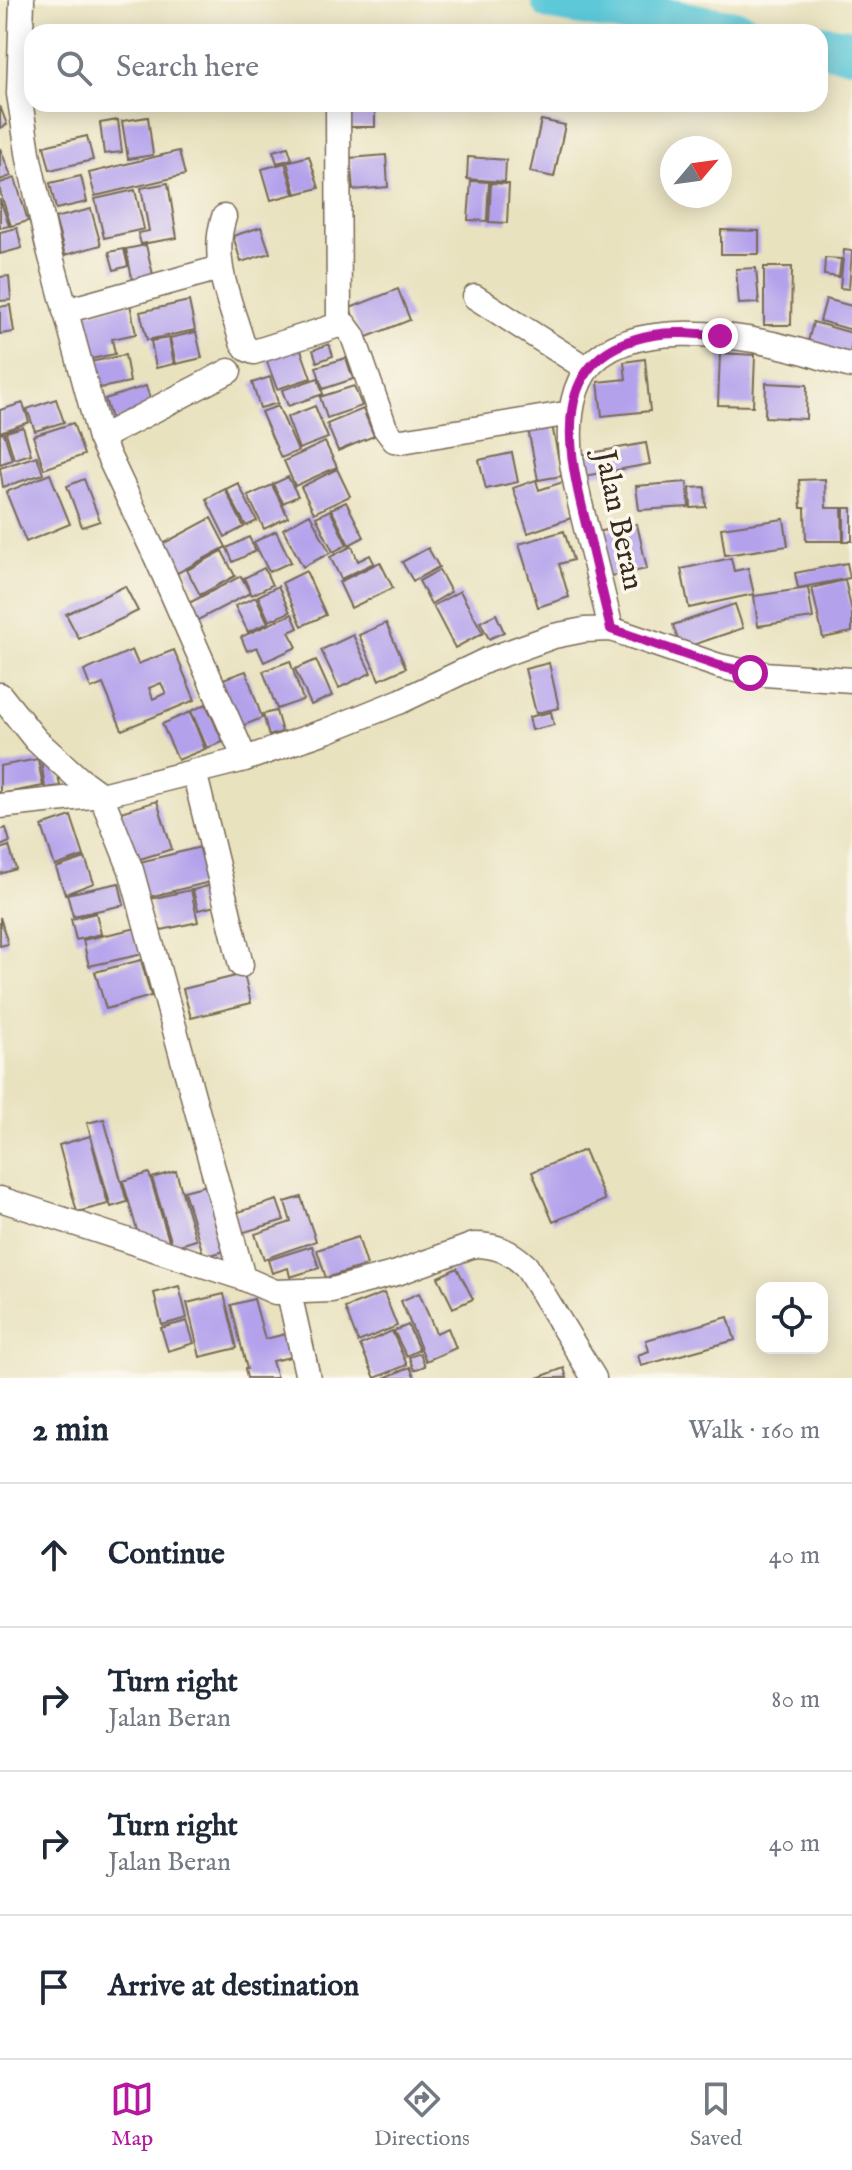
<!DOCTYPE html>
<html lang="en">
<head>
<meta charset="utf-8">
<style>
  body { margin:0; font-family:"IM FELL English",serif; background:#f2f2f3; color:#1f2937 }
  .controls { position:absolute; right:24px; bottom:24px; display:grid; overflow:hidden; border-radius:16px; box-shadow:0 4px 20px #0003 }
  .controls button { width:72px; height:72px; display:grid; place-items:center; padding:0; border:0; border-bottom:2px solid #e0e1e3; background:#fff; color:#1f2937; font:40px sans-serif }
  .compass { position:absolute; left:660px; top:136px; width:72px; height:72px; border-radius:50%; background:#fff; box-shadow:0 4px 20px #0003; rotate:61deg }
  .stop { position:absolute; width:24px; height:24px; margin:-18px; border:6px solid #b5179e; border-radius:50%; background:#fff }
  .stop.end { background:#b5179e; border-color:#fff; box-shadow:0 2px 8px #0008 }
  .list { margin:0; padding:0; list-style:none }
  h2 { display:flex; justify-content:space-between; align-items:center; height:104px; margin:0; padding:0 32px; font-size:34px }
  h2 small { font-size:26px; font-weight:400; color:#747a83 }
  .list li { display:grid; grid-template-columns:52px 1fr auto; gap:24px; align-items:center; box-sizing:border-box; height:144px; padding:0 32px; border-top:2px solid #e0e1e3 }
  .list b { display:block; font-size:30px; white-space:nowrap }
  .list p { margin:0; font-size:26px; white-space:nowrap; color:#747a83 }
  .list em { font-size:26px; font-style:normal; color:#747a83 }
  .icon { flex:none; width:44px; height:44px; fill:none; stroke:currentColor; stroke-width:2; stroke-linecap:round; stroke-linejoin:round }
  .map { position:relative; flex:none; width:852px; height:1378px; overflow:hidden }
  .search { position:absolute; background:#fff; box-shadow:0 4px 20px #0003; left:24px; right:24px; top:24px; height:88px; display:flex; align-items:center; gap:20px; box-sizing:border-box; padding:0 28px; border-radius:24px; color:#747a83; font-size:30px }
  .sheet { height:680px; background:#fff }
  nav { display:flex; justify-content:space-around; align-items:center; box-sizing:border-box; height:112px; border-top:2px solid #e0e1e3; background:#fff; font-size:22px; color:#747a83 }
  nav a { display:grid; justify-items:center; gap:4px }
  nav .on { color:#b5179e }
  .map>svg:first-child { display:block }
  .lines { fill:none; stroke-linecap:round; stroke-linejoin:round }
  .river { stroke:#5dc8d8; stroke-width:42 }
  .building { fill:#b3a1ec; fill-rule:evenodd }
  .minor-casing { stroke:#786a56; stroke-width:27 }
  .minor { stroke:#fff; stroke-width:24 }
  .route { stroke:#b5179e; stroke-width:10 }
  .labels { text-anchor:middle; stroke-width:7; stroke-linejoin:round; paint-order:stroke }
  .street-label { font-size:30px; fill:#3b2a1e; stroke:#fbf7ec }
</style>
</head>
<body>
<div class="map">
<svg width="852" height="1378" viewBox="0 0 852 1378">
  <rect width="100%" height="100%" fill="#fbf7ec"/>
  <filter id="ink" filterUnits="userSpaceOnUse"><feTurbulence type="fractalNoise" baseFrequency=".0125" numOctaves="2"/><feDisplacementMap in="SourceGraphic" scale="16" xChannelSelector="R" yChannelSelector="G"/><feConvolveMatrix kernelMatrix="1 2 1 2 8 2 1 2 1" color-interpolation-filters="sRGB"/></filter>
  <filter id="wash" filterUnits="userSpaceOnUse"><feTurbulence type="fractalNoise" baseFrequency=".006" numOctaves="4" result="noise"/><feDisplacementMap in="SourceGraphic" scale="32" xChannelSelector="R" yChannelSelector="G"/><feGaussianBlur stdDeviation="1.8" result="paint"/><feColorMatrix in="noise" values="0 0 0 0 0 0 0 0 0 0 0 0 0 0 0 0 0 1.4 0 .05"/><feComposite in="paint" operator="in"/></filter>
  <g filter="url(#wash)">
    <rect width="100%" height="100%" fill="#e9e2bf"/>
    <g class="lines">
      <path class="river" d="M552,0L740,32
        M820,45L852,50"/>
    </g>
    <g id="blocks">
      <path class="building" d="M346,104H375V127H346Z
        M0,106L7,125L0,128Z
        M148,117L153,155L128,159L122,121Z
        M118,120L122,152L104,154L100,123Z
        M541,120L565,125L554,177L530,172Z
        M87,136L93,160L50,170L44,146Z
        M288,147L292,159L277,163L273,151Z
        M0,148L11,176L0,180Z
        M179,151L185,175L95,196L89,173Z
        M386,155L388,187L353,190L350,158Z
        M309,156L319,188L296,194L287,162Z
        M468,157L506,160L505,182L467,179Z
        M285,163L294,194L271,200L262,169Z
        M81,176L87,202L56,209L50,183Z
        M15,178L28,221L11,226L0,191V183Z
        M471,181L489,182L487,221L468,220Z
        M168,183L177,238L141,244L138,233L149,231L141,188Z
        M491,183L509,184L507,223L489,222Z
        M135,190L144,229L104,238L95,199Z
        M0,199L9,226L0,228Z
        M91,209L101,245L65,255L55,218Z
        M261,227L270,253L241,262L233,236Z
        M17,228L22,248L0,254V232Z
        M721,230L759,231V254H721Z
        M146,245L154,279L133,283L126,249Z
        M124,249L128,266L114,270L109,252Z
        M844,250L852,251L849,289L840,288Z
        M825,258L841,259L839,277L824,275Z
        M764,267H792L791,325H764Z
        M756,268L759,303L739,304L736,269Z
        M9,276L11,300L0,301V277Z
        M398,289L410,320L362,339L350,308Z
        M826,299L852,306V330L820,321Z
        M189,301L195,330L147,340L140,312Z
        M130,304L136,334L112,339L115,354L86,360L77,314Z
        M10,305L14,332L0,334V307Z
        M813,322L852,333L850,358L807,346Z
        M196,332L202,358L176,364L170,338Z
        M169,338L174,364L156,368L151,341Z
        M329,344L333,356L317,362L313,350Z
        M300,347L311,378L277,389L266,359Z
        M720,353L755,355L753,406L718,405Z
        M125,355L130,382L90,390L85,363Z
        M346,358L353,379L323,389L316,367Z
        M645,359L650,411L602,416L598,382L626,379L624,362Z
        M270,377L278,403L260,408L252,383Z
        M318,378L323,394L288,406L282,390Z
        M766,383L807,385L806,419L765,417Z
        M146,386L153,408L112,422L105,399Z
        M354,386L362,406L327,418L320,397Z
        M56,399L64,422L35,431L27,409Z
        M23,403L29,422L0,432V410Z
        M278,406L298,451L281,458L261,412Z
        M315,406L328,438L299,449L287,417Z
        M363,409L374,436L338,451L327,424Z
        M73,423L84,455L44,469L33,436Z
        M552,425L562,476L538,480L528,429Z
        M23,427L31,454L14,459L6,432Z
        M4,433L12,460L0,464V434Z
        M325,442L337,467L295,486L284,461Z
        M646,443L650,464L584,476L580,455Z
        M512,453L518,482L486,489L479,460Z
        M37,456L43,474L3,487L0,468Z
        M337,469L350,496L314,513L301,487Z
        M50,474L70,524L26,542L6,492Z
        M288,477L298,496L283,503L273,484Z
        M84,479L100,521L82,527L67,486Z
        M825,479L826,508H842L843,541H806L805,508H801L799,480Z
        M536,480L539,490L563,482L574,517L528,533L513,488Z
        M687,482L689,507L639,510L636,486Z
        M238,483L257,521L246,526L226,489Z
        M272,485L288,517L264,529L248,496Z
        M705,487L706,507L691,508L690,488Z
        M225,489L244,527L225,537L206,499Z
        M346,502L364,537L349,545L331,509Z
        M844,508H852V541H844Z
        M330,510L347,545L333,552L316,517Z
        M310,514L330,553L303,567L283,529Z
        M211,518L226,547L172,576L157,547Z
        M784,519L788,546L725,555L721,528Z
        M637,524L647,569L606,577L596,532Z
        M276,531L291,562L269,572L254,542Z
        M564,531L573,560L559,564L569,597L538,607L519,544Z
        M249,537L256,551L233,562L227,548Z
        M352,546L358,561L370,555L374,563L341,579L330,557Z
        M428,548L439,567L413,581L402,562Z
        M222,551L235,576L200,595L187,570Z
        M731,558L734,571L748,568L754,594L689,608L681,569Z
        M380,562L393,588L351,608L339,582Z
        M847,563L850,578L798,588L795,573Z
        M264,568L272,585L252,595L244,578Z
        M439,570L451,592L431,604L419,581Z
        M306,571L326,615L302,626L282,583Z
        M241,576L250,593L196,621L187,604Z
        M845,580L852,612V632L823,638L812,588Z
        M125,586L138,611L79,639L66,614Z
        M278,586L290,612L269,621L258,596Z
        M808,588L813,618L758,626L754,596Z
        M460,591L483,633L455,648L433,606Z
        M256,597L268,623L248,632L235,606Z
        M735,604L743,628L681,649L673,625Z
        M292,614L298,628L289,632L297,647L264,662L257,647L247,651L241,637Z
        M496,614L504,632L489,639L480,622Z
        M386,623L406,668L379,680L359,635Z
        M353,635L371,673L339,688L321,650Z
        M132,650L138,664L174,650L195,700L122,730L103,684L91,689L84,671ZM161,683L166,693L153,699L149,688Z
        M316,660L332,696L311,705L295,669Z
        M290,661L303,700L277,709L263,671Z
        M549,663L559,708L536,713L525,669Z
        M246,671L262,718L237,728L220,680Z
        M206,704L223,742L207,748L191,711Z
        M276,711L282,732L269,736L263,714Z
        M190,712L205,749L178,760L162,724Z
        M551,712L554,725L532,730L529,717Z
        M55,758L60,786L45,788L41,760Z
        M38,759L43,786L0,794V766Z
        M157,801L172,849L137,860L121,812Z
        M71,816L84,856L55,866L42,826Z
        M6,828L10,842L0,846V830Z
        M9,846L16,869L0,874V849Z
        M205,846L214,881L141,899L132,864Z
        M85,858L94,883L65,894L56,868Z
        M119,883L124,905L73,916L67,894Z
        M215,884L220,905L198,910L193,890Z
        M191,890L198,922L157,931L150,899Z
        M96,913L101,934L76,940L71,919Z
        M0,917L8,944L0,946Z
        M137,928L143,954L89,966L83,940Z
        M141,960L151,996L106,1009L95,972Z
        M244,974L251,1003L191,1018L183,989Z
        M104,1119L127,1202L111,1207L87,1123Z
        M90,1136L108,1204L77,1212L59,1145Z
        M584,1150L605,1200L553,1222L532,1172Z
        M176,1171L196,1240L173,1247L152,1178Z
        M149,1173L170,1244L138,1234L123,1181Z
        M211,1184L231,1249L204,1257L184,1191Z
        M301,1197L316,1241L264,1259L255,1234L291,1222L285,1202Z
        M277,1200L284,1220L238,1234L232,1214Z
        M358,1237L367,1265L326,1278L317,1250Z
        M312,1246L319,1268L290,1277L288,1268L272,1273L268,1260Z
        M457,1268L473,1299L453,1308L438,1277Z
        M179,1286L187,1318L162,1325L154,1293Z
        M384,1293L397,1326L358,1342L345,1308Z
        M419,1293L436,1333L448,1328L456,1348L426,1361L401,1301Z
        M224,1294L237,1348L200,1357L187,1303Z
        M254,1299L265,1339L286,1334L291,1357L272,1361L277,1378H247L245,1369H247L231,1305Z
        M728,1317L735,1340L641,1366L638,1355L649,1351L646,1340Z
        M187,1321L194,1343L168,1351L161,1328Z
        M408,1325L419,1350L406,1356L394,1331Z
        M392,1331L407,1365L375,1378L360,1345Z
        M420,1353L425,1366L414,1370L409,1357Z
        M410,1367L415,1378H384Z
        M564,1368L567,1378H537Z"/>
    </g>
  </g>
  <g filter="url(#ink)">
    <use href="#blocks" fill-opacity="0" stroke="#786a56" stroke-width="2"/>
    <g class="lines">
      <defs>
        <path id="minor" d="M22,0L19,94L29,159L47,242L100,438L158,561L245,759
          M338,104L339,325
          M224,217C210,259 230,301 242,342L247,349L254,352L339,325H345L353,336L385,428L394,440L402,441L571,413
          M475,297L587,369
          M65,311L220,268
          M100,438L229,371
          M611,629C603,595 595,561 586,528C580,504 574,480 571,456C568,429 570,395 585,372C623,316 737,334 793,349C813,354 832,361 852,366
          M0,695L36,740L79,779L101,795L131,870L243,1278
          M194,771L241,965
          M0,806L101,795L245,759L326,731L401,701L487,660L554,636L584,630L611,629L719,666L750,673L852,680
          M0,1199L243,1278L275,1292L332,1290L397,1273L474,1245C496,1245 510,1251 526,1266L594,1378
          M289,1293L308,1378"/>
      </defs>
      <use href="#minor" class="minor-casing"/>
      <use href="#minor" class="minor"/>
    </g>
  </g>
  <g class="lines" filter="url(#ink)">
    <path class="route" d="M720,336C698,334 675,331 653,335C546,354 567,450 587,528C595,561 603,595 611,629L719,666L750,673"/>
  </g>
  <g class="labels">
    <g class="street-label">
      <text transform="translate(620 520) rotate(78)" y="10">Jalan Beran</text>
    </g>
  </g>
</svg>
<div class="controls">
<button><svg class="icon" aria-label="locate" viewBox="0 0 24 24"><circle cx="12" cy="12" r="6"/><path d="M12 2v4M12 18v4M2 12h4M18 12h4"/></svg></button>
</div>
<svg class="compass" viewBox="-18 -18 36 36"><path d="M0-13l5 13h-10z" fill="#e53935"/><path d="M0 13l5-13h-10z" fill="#747a83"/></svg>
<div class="stop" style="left:750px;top:673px"></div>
<div class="stop end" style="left:720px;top:336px"></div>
<div class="search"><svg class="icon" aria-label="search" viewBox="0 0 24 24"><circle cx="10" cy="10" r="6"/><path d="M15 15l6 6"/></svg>Search here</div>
</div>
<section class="sheet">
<h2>2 min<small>Walk · 160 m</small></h2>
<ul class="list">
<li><svg class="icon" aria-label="ahead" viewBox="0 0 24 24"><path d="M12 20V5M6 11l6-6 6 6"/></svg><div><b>Continue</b></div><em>40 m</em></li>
<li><svg class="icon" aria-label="right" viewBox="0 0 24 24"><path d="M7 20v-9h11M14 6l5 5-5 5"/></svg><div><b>Turn right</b><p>Jalan Beran</p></div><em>80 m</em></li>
<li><svg class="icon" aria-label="right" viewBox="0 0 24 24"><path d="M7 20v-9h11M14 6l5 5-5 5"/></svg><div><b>Turn right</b><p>Jalan Beran</p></div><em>40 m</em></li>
<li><svg class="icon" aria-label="arrive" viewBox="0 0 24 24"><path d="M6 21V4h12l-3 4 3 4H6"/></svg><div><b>Arrive at destination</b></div></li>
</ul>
</section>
<nav>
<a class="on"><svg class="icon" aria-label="map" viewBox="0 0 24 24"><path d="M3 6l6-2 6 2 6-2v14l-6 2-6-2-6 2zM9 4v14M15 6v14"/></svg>Map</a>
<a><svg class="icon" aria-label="directions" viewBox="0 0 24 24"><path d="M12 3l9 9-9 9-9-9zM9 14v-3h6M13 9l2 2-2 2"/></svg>Directions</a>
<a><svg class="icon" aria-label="saved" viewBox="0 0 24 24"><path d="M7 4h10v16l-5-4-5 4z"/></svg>Saved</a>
</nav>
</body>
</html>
